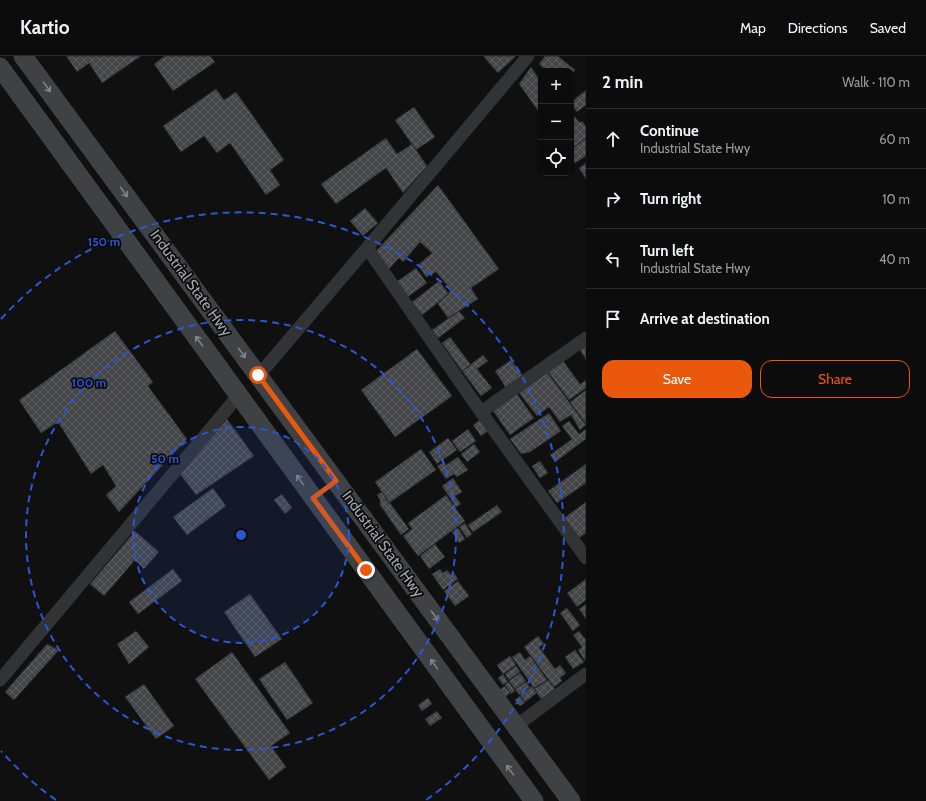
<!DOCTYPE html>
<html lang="en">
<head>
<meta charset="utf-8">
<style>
  body { margin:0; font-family:Cabin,sans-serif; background:#151516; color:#f1f3f6 }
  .controls { position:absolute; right:12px; top:12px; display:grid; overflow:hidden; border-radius:8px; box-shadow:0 1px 3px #0004 }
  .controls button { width:36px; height:36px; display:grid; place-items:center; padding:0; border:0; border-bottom:1px solid #2c2c2e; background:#0c0c0d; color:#f1f3f6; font:20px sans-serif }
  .stop { position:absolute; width:12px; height:12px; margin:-9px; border:3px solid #ea580c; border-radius:50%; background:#fff }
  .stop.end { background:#ea580c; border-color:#fff; box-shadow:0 1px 4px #0008 }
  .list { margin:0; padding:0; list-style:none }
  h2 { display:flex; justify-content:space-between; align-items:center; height:52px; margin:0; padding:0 16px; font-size:17px }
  h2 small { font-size:13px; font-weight:400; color:#9a9b9d }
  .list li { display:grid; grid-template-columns:26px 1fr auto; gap:12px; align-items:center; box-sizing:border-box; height:60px; padding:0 16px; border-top:1px solid #2c2c2e }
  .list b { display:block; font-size:15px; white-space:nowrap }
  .list p { margin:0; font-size:13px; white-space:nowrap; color:#9a9b9d }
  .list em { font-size:13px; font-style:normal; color:#9a9b9d }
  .actions { display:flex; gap:8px; padding:12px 16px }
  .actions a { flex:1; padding:9px 0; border:1px solid #ea580c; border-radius:12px; text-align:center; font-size:14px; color:#ea580c }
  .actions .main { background:#ea580c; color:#fff }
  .icon { flex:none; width:22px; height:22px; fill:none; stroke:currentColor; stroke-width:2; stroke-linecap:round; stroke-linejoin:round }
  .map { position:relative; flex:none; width:586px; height:745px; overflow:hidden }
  header { display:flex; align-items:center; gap:24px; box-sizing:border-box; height:56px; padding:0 20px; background:#0c0c0d; border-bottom:1px solid #2c2c2e }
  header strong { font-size:19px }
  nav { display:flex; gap:22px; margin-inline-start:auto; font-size:14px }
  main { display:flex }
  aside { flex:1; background:#0c0c0d }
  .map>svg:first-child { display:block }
  .building { fill:url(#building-cross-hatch); stroke:#2a2b2d }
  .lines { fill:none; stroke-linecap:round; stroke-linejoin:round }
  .minor { stroke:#313335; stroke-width:13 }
  .secondary { stroke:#3f4245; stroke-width:19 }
  .oneway { stroke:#7f868b }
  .route { stroke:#ea580c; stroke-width:5 }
  .ring { fill:none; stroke:#2a57d4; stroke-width:2; stroke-dasharray:7 5 }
  .labels { text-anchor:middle; stroke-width:3.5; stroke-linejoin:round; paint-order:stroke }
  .street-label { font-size:15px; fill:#a2aab0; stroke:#0b0b0c }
  .centre { fill:#2a57d4; stroke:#0b0b0c; stroke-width:2 }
  .ring-label { font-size:12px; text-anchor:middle; font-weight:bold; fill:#2a57d4; stroke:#0b0b0c; stroke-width:3.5; stroke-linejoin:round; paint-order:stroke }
</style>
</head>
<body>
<header>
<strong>Kartio</strong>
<nav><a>Map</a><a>Directions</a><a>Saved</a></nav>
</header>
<main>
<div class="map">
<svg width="586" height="745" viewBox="0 0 586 745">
  <defs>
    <pattern id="building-cross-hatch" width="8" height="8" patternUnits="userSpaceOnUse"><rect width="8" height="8" fill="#444649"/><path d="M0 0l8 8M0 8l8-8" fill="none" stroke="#5c5e61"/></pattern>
  </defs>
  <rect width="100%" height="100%" fill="#101011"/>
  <path class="building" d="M66,0H141L102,27L89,7L77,16Z
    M165,0H210L215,6L173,35L154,8Z
    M483,0H516L498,17Z
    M545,0H558L575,14L571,20V15H547L539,8Z
    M531,11L541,26V59L519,28Z
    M216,33L224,44L236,36L284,104L270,114L280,129L266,139L230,87L217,97L204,80L181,96L163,70Z
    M586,34V49L577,56L571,49V46Z
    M414,51L435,81L416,94L395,64Z
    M571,56L579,66H583L586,71V82L571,93Z
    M386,82L397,98L412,88L427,110L403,137L386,112L336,148L321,128Z
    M586,82V100L575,107L571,102V93Z
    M586,107V123L579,112Z
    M438,129L499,213L471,232L478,243L448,262L438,248L451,234L436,216L426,221L418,209L432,197L420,186L403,206L399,202L387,215L374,197Z
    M365,152L378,167L363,180L350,165Z
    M416,212L427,227L406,242L395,227Z
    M439,225L449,238L422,259L412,246Z
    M459,255L465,262L438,282L432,274Z
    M115,275L153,326L148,330L187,383L119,456L106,439L116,430L103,409L91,418L58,366L41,377L19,344Z
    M450,281L471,309L462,315L442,287Z
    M586,290V304L580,294Z
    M417,293L452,340L395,381L361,334Z
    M483,299L488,305L477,313L492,332L481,340L462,315Z
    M561,302L580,328L586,324V332L569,344L546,313Z
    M511,304L523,320L506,332L495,315Z
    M547,316L586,369L580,374L571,359L560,366L549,351L537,360L519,337Z
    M586,334V368L570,346Z
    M517,338L534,362L510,379L493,355Z
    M549,357L561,375L530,396L521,398L510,383Z
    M227,363L254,400L196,439L180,418Z
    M480,364L488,375L481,380L473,369Z
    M569,365L579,378L586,373V383L555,406L550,399L572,383L562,370Z
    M468,373L476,385L460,396L452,385Z
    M448,382L457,394L437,408L429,396Z
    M474,388L480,396L467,406L461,398Z
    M421,393L436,414L389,447L375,426Z
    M458,401L468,414L457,421L454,418L446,423L437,410L444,406L446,409Z
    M540,405L548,417L540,422L532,410Z
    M586,408V427L557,447L548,435Z
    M453,422L462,436L455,440L461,448L456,451L442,430Z
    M213,432L226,450L187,479L173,461Z
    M382,436L409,473L401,479L380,449V444L377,439Z
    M282,438L292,452L285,458L274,444Z
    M446,439L465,465L418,500L403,480L412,473L408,467Z
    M586,446V477L579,482L564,462Z
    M497,449L502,456L473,476L468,469Z
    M465,467L472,478L467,482L459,471Z
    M458,472L465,483L459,487L452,476Z
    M135,475L159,496L144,513L135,504L104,540L90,528Z
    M435,488L445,501L429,513L420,500Z
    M173,513L182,525L138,558L129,546Z
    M440,513L443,517L447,514L451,519L454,517L458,523L443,534L432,518Z
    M586,523V544L577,551L567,537Z
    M458,525L469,540L455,550L444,535Z
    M250,538L282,583L255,601L224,556Z
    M586,548V563L579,553Z
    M567,552L580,569L573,575L560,557Z
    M136,575L149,591L129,608L117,588Z
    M579,575L586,584L585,605L578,594L582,591L573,579Z
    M538,580L544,588L539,591L555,613L560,609L566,617L560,622L562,625L554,631L524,591Z
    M47,588L59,594L14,644L5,636Z
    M575,594L584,606L573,613L565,601Z
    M232,596L290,677L271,690L286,711L269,724L195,623Z
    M520,596L525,604L530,600L547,624L534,632L512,601Z
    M510,600L516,609L503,618L497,609Z
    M285,606L313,647L287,664L259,623Z
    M516,610L520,616L509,624L505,618Z
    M520,617L526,625L515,633L509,625Z
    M503,618L508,626L503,629L498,622Z
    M548,624L555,633L541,643L534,633Z
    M509,626L515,635L511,638L505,629Z
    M526,626L530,631L519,639L515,633Z
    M144,628L174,670L156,683L125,641Z
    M505,630L510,637L504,642L499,634Z
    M532,630L537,637L525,646L520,639Z
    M520,640L525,647L520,650L515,644Z
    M428,642L432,648L422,655L418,649Z
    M437,655L442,662L430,670L425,663Z"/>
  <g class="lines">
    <path class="minor" d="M367,192L481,356L586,282
      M259,319L367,192L528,0
      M481,356L586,502
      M0,624L238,340
      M516,670L586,618"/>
    <path class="secondary" d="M23,0L571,745
      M0,11L534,745"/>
  </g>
  <defs><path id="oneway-shaft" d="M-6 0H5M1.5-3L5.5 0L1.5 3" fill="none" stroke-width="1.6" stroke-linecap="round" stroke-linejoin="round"/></defs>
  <g class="oneway">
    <use href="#oneway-shaft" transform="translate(47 31) rotate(54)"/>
    <use href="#oneway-shaft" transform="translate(124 136) rotate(54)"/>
    <use href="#oneway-shaft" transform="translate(199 285) rotate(-126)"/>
    <use href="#oneway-shaft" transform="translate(242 297) rotate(54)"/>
    <use href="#oneway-shaft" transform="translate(300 424) rotate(-126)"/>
    <use href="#oneway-shaft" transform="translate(435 560) rotate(54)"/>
    <use href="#oneway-shaft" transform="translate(434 608) rotate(-126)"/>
    <use href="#oneway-shaft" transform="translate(510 714) rotate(-126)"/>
  </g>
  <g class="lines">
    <path class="route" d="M258,319L336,425L313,442L366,514"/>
  </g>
  <circle cx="241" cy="479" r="108" fill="#2a57d4" fill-opacity=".12"/>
  <g class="ring">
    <circle cx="241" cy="479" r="108"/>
    <circle cx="241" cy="479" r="215"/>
    <path d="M56 744A323 323 0 0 1 1 695M1 263A323 323 0 1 1 426 744"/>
  </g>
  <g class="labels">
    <g class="street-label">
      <text transform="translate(191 227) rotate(54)" y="5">Industrial State Hwy</text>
      <text transform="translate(383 488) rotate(54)" y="5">Industrial State Hwy</text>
    </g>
  </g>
  <circle cx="241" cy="479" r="6" class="centre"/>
  <g class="ring-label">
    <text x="104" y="190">150 m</text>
    <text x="89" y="331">100 m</text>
    <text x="165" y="407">50 m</text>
  </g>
</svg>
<div class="controls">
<button>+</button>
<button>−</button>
<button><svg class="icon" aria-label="locate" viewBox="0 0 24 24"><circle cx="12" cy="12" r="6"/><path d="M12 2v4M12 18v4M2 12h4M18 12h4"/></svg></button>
</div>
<div class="stop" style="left:258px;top:319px"></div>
<div class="stop end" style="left:366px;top:514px"></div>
</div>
<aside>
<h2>2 min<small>Walk · 110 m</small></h2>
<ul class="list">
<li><svg class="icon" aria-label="ahead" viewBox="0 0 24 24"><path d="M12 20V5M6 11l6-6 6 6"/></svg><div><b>Continue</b><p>Industrial State Hwy</p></div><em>60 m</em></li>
<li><svg class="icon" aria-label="right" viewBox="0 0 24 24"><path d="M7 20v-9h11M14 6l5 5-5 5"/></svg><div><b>Turn right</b></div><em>10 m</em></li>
<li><svg class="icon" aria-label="left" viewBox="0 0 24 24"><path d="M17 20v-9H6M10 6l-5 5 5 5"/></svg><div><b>Turn left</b><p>Industrial State Hwy</p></div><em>40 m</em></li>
<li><svg class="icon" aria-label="arrive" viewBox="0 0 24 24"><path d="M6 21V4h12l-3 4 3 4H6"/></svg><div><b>Arrive at destination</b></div></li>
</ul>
<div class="actions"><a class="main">Save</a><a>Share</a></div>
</aside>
</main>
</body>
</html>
